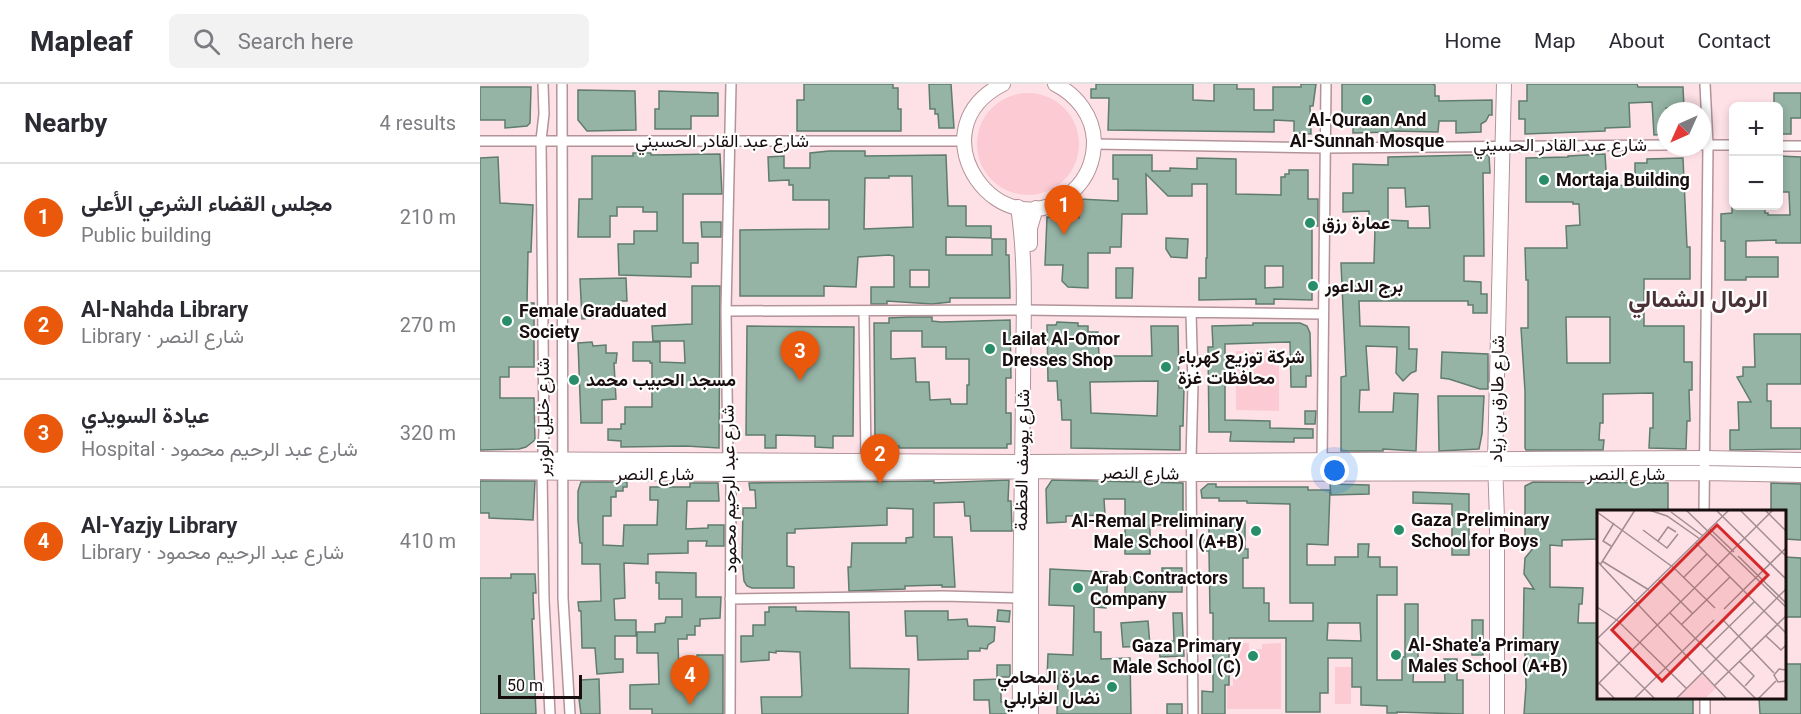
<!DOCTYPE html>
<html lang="en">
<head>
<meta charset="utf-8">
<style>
  body { margin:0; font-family:Roboto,Vazirmatn,sans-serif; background:#f2f2f3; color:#2b2b33 }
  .controls { position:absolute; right:18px; top:18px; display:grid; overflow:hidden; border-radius:9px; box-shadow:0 3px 9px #0003 }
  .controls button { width:54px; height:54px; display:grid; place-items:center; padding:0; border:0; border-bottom:2px solid #e1e1e2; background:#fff; color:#2b2b33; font:30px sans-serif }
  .compass { position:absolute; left:1177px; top:18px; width:54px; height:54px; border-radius:50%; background:#fff; box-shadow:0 3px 9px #0003; rotate:225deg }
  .scale { position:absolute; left:18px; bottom:15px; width:84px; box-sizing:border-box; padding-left:6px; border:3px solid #180d0f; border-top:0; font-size:16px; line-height:21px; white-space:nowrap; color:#180d0f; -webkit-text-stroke:4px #fff; paint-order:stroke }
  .you { position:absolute; left:855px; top:387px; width:21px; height:21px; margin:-15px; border:4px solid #fff; border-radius:50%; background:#1a73e8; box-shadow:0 0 0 9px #1a73e833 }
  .badge { display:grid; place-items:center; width:39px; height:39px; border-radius:50%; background:#ea580c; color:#fff; font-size:20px; font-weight:700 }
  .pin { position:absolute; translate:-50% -50px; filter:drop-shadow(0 2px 3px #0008) }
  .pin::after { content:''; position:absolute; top:32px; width:21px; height:18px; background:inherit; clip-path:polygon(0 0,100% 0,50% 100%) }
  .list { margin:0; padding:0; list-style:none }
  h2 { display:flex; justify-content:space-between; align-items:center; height:78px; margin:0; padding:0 24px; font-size:26px }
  h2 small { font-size:20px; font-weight:400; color:#7c7c81 }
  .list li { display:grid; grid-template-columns:39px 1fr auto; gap:18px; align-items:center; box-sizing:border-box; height:108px; padding:0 24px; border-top:2px solid #e1e1e2 }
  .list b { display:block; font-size:22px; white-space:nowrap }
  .list p { margin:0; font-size:20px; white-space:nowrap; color:#7c7c81 }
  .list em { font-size:20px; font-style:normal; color:#7c7c81 }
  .icon { flex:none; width:33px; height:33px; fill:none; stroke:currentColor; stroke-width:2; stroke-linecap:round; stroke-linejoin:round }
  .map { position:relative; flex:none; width:1321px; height:630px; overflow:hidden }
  header { display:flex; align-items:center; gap:36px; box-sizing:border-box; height:84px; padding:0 30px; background:#fff; border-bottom:2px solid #e1e1e2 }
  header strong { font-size:28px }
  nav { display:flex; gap:33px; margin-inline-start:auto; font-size:21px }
  .search { width:420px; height:54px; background:#f2f2f3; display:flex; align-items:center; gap:15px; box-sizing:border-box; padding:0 21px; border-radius:9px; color:#7c7c81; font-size:22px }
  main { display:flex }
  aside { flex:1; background:#fff }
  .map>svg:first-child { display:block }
  .green { fill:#fbcad3 }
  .building { fill:#95b4a5; stroke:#5f7c6e; stroke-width:1.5; fill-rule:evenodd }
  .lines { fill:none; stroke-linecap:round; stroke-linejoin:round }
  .street-casing { stroke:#b39399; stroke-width:12 }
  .secondary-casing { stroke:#b39399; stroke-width:16 }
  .street { stroke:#fff; stroke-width:9 }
  .secondary { stroke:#fff; stroke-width:14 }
  .poi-dot { fill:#288e6a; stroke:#fff; stroke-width:2 }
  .labels { text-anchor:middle; stroke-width:4.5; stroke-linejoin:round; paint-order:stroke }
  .poi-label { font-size:18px; font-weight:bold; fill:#180d0f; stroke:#fff; text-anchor:start }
  .street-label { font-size:18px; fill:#180d0f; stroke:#fff }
  .district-label { font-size:24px; font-weight:bold; fill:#4b3137; stroke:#fff }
  .inset-road { fill:none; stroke:#a18c90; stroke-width:1.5 }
  .view { fill:#d62828; fill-opacity:0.15; stroke:#d62828; stroke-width:3 }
  .inset-edge { fill:none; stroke:#180d0f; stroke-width:3 }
</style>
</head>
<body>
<header>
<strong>Mapleaf</strong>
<div class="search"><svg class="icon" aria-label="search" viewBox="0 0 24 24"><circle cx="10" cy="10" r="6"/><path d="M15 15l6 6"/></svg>Search here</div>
<nav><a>Home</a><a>Map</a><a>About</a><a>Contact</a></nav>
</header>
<main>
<aside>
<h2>Nearby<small>4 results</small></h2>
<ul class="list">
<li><span class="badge">1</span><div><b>مجلس القضاء الشرعي الأعلى</b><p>Public building</p></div><em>210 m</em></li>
<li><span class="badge">2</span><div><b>Al-Nahda Library</b><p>Library · شارع النصر</p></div><em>270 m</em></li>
<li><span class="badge">3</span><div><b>عيادة السويدي</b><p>Hospital · شارع عبد الرحيم محمود</p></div><em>320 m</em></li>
<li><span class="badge">4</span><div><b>Al-Yazjy Library</b><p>Library · شارع عبد الرحيم محمود</p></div><em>410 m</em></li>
</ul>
</aside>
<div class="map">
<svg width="1321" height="630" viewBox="0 0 1321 630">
  <rect width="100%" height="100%" fill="#fde1e6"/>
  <path class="green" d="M497 60a51 51 0 1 1 102 0a51 51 0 1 1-102 0Z
    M756,267L799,269V327L756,326Z
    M753,559H769V565H782V560L801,559V625H747V602H753Z
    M855,583H871V620H855Z"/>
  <path class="building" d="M324,0H413V4H418V25H421V47H317V16H324Z
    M449,0H471L474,44H459L458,30H455V25H450Z
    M616,0H713V16L734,17V0H757V5H774V26H793V3H821V0H836L833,22H830L831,50L814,49V37L794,36V48L628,46L629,14H611V5H616Z
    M862,0H952L955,1V12H959V17L1012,16V31H1009L1006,37L1001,40V48L976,49V37H959L958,48L912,47V48L873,49V42H868V32H862Z
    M1047,0H1157L1158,3H1203L1204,24H1186V50L1174,51L1172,18L1149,19L1150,43L1125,44V47L1045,50V35H1039V17H1047Z
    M0,3H51L50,39L47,42L25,44V36H0Z
    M98,6L155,7L156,46L107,47L98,36Z
    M179,7L238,9V32H211V45H175V25H179Z
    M1294,9H1321V34H1311V50H1299V22H1294Z
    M349,67H385V72L466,71L468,122H486V142H511V154L466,153V171H512V155H526V171H529L530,214H470V218L452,220L407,217V220H391V203H414V172L409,171L378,173L376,203L344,202V212H260V146L349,145V116H313V101H309V96L289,97L288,73L304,72V84H330V69ZM409,92H432L433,143L384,145L385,94H409ZM430,186H449V203H430Z
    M153,69H171V71L240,70L242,110H203V159H218V179H211V193L139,191L138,160H154V147H177V128H163V123H137V132H130V153H98L99,115H112V72H153Z
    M1125,70L1127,102L1155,101V79H1167V75L1203,74L1207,163H1210V195H1164V242H1204V278H1212V306H1209L1210,337H1207L1206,365L1169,364L1170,344H1173V309L1123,310V339H1120L1119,356H1124L1123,366H1046L1045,364V307L1041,244H1048V196H1046L1045,164H1087L1086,142L1100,141L1099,120H1093V118H1046V74L1088,73V72ZM1086,233H1130V279H1087Z
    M633,71H672V87H690V84L717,85V74L756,75V110L801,111V93H805V90H809V86H828V115H838V142L832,141V216L794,215V220H776V215L719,216V194H726V174H727V100H712V112H688L666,90L667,130H642L641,163H630V169H608V204L588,203L582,197L583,181H565L567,133L599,134L600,115L638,117V95H633ZM785,182H803V203L785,204Z
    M995,71H1009L1010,89H1003L1004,172H984V197L1001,198V210H1007V229H993V221H988V217H879L880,242L929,243V265H937L936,287L931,289L923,297L916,289L917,263L886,262L889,306H880L879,328H913L914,309L938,310L936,367L903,365V367H861V293L866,292L861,179H894L895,144H889V127L863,128V109H873V80L908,81V73ZM908,104H925L926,123L949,122L950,144H928V137L908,136Z
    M1299,72L1321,73V159H1296V156L1266,157V173H1298V193H1266V196H1245V157H1241V130L1252,129V122H1285V129H1288V131H1310L1309,108H1299Z
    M18,73L20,119L53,121L51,168H48L47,219H54V283H29V293H20V314H54L55,356L46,363L39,365L0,366V74Z
    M221,138H241V153H222Z
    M686,154L708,155L707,174L691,173L686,165Z
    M636,184H653L652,214H636Z
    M146,194L147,217H139L138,231L102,235L100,195Z
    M212,202H240L239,364L206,362L141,363V357L128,356V345H141V340H145V323H172V279H170V277H153V258H180V278L205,279L204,257H173L172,242L212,240Z
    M428,233H452V237L461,238L530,236L531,294H526V329H531V360H527V364H419V362H403L395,356L394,239H409V234ZM411,247H442V263H466V275H489V301H487V320H471L470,315L450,316L449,298H436L435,274L411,275Z
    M577,238L598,239V242H608V248H618L619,272H672L671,242H698L699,304H704L703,342H700V366L591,364V336H582L581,316H578L577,297H568L567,241H576ZM678,297L677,332L611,329L610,298Z
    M773,239H820L827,242L830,249L831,292H826V303H811L810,258L745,260V336L790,337V344L833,345V354H814V358L750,357L751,348H729L728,263H733L732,242L773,241Z
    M267,242L374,243L373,352H353V364L335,363V352L296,351V364H285V351H266Z
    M1274,250H1321V300H1287V317H1291V344H1321V365L1250,366V346H1259L1258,318H1271L1257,293L1263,292V283H1275Z
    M112,258L113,262L126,261V269H137L136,279H134L136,315L122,316V339H101L98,259Z
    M962,268L1008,270V305H1000L969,295L961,294Z
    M958,312H1004L1002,350L999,365L959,367Z
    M825,327H836L835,340H825Z
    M529,396L528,417H531L532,447H491L490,432H485L484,418L454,419V453H472L475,503H462V501L425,502V505L369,507L368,483H371L372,459H426V454L433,453V425L407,424V441L315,445V449H307V482L314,483V504H272L267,502L264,497L262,476L263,424H276L275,406H270L269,399L454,397V399Z
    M572,396L703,399V441H670V470H645V415H624L625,431L586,432V438L567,439L566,405Z
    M0,397H55L53,436L9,434V429H0Z
    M101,398H147V403H143V407H136V413H131V432H123V461L143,462L144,441H177L178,416H170V403H210V399H238L239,417H207L206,445L228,444V441H244V462H226L227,457H208V469L168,470V480L144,479L145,514L134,515L135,536H156V552H135V575H143V588L117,590L115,564H102L101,527H99L98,518L121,517L120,480H102V459H100L98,436V407Z
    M1053,398L1188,399V428H1119V455L1082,456V462L1070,461V503L1103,504L1102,520H1099L1098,539H1119V614H1213V630H1044L1046,602L1045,568H1043L1044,504L1054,505L1044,490L1045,474L1060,456H1048V454H1045V402Z
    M1291,399L1321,400V456L1305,455V428H1291Z
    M728,400H736V403H828V406H850L848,461L827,460V481H855V473H878V460H889L888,473H900V483H917V511H897V596H922V573H925V520H938V578H934L933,598H965L964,575H977V596H983V630L917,628V629H907V622L881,621V603H872V574H848V609H840V628H806V554H749V601H745V630H722V607L733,608V529H730L729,467H723V456H729V437L765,436V465H768V474H763V504H784V519H789V537H833V519H810V420L767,419V417H739V414H722L721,406ZM848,539H880L881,557L847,556Z
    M850,400L889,401V410L851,411Z
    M933,408L989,410V471H972V420L933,419Z
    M1305,473L1321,474V533H1306Z
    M682,484H702V508H669L670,518L645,519V493H682Z
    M570,485L628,488L626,524L614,523V548H621V575L650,574L651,630H577L578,594H567L568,570L593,571L594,522L569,521Z
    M176,488L216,489V513H241L240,534L220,535V542H215V551H207V555H198L199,594H218L217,571H243V630H172V625H150V601L179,600L178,569H157V548H175V540L185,539L186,533H202V515H179V499H176Z
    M31,490H55L56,509H53L54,535H52L56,630H0V494H31Z
    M289,523H316V527L369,528L370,584L429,585L428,630H282L281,613H321L322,611L320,568L296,567V569L289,568V576L261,578V552H273V541H285V528H289Z
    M518,526L530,527L529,538L517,537Z
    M425,527H468V536L487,535L488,542L515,543L514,557L508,561L507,565L500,564V567H488V575L438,576L437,552H426Z
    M693,529H702L704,572L680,573L679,558L694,557Z
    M992,536H1003V571H992Z
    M668,537L670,562L643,563L641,539Z
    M1305,580H1321V630H1280L1279,614H1305Z
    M517,581H530V593H517Z
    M119,595L120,630H101L99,615H101L100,596Z
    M521,595V618H530L531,630H510L509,616H494V596Z
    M687,620H702V630H687Z"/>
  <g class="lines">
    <defs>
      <path id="street" d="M63,0L64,30L61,56L64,346L62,388L64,516L70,630
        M82,0L83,514L90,630
        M0,57H485
        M614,60L844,64L1186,61
        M1223,61H1254
        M1298,62H1321
        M246,227L543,226L843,230
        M384,227L386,377
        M711,228L713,301L711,376L713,630
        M842,377L846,0
        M1224,428L1228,61L1225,0
        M250,515L463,512L539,514
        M1225,614V630
        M250,630L251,390L248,377L246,227L251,0"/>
      <path id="secondary" d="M523,0C431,47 522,172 593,107C607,94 614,76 614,57C613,32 597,11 575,0
        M538,123C547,182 543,245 543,305C542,414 539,522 540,630
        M550,160V144L556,124
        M0,375L551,378L1224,374L1321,376
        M0,388L251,390L552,387L711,390L1224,389L1321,391
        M551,630V380
        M1017,630V435L1015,377L1024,0"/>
    </defs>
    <use href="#street" class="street-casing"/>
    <use href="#secondary" class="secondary-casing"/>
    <use href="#street" class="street"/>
    <use href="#secondary" class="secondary"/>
  </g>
  <g class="poi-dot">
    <circle cx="887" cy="16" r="6"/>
    <circle cx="1064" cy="96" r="6"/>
    <circle cx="830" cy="139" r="6"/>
    <circle cx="833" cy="202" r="6"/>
    <circle cx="27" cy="237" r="6"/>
    <circle cx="510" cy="265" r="6"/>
    <circle cx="686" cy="283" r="6"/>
    <circle cx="94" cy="296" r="6"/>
    <circle cx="919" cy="446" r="6"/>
    <circle cx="776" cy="447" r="6"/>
    <circle cx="598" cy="504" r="6"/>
    <circle cx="916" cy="571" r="6"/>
    <circle cx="773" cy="572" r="6"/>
    <circle cx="632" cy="603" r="6"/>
  </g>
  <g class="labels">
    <g class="poi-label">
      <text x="887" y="42" text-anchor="middle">Al-Quraan And<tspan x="887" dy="21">Al-Sunnah Mosque</tspan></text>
      <text x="1076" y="102">Mortaja Building</text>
      <text x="842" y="145">عمارة رزق</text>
      <text x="845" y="208">برج الداعور</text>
      <text x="39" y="233">Female Graduated<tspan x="39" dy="21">Society</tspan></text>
      <text x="522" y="261">Lailat Al-Omor<tspan x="522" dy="21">Dresses Shop</tspan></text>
      <text x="698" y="279">شركة توزيع كهرباء<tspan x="698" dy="21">محافظات غزة</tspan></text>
      <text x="106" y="302">مسجد الحبيب محمد</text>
      <text x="931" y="442">Gaza Preliminary<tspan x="931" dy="21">School for Boys</tspan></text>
      <text x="764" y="443" text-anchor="end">Al-Remal Preliminary<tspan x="764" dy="21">Male School (A+B)</tspan></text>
      <text x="610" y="500">Arab Contractors<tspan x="610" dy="21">Company</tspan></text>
      <text x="928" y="567">Al-Shate'a Primary<tspan x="928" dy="21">Males School (A+B)</tspan></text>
      <text x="761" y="568" text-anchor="end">Gaza Primary<tspan x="761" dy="21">Male School (C)</tspan></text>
      <text x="620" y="599" text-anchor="end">عمارة المحامي<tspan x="620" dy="21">نضال الغرابلي</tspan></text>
    </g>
    <g class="street-label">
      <text x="242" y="63">شارع عبد القادر الحسيني</text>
      <text x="1080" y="67">شارع عبد القادر الحسيني</text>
      <text transform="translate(1017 315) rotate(-89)" y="6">شارع طارق بن زياد</text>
      <text transform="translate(63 333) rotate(-90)" y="6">شارع خليل الوزير</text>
      <text transform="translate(542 376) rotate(-89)" y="6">شارع يوسف العظمة</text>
      <text transform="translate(660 389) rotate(1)" y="6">شارع النصر</text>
      <text x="175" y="396">شارع النصر</text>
      <text x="1146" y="396">شارع النصر</text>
      <text transform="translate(249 405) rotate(-91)" y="6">شارع عبد الرحيم محمود</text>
    </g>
    <g class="district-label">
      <text x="1218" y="223">الرمال الشمالي</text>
    </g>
  </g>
  <g transform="translate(1117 426)">
    <rect width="189" height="189" fill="#fde1e6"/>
    <path d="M105,164L119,178L108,189H85L82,186Z" fill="#fbcad3"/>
    <path class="inset-road" d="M52,0L70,6L103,29M89,0L189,97M119,0L189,69M143,0L189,46M168,0L189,21M0,2L77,58L118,98M74,2L106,26M113,19L137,42M46,20L70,38L81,24M61,31L71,17L79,22M99,33L189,123M14,36L6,31L17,13M141,46L189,93M0,51L130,189M5,51L52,80M3,55L38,0M87,67L110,44M62,70L96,104M0,97L21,111L89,178M127,99L189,38M73,103L159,189M126,110L177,163M85,114L133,67M169,126L184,140L189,135M0,129L132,0M0,131L58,189M109,139L157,92M142,151L157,166L148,176M189,160L182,159L177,165L181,172L189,171M2,173L18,189M0,175L176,0M117,176L189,106M37,189L117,110M79,189L189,79M161,189L179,171"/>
    <path class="view" d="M120,15L171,65L65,171L15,120Z"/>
    <rect width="189" height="189" class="inset-edge"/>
  </g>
</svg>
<div class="controls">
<button>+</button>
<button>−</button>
</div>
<svg class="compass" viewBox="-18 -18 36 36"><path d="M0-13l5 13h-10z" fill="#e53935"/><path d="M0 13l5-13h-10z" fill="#7c7c81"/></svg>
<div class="scale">50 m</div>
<div class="you"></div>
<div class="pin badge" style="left:584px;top:151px">1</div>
<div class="pin badge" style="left:400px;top:400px">2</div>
<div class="pin badge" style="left:320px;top:297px">3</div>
<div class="pin badge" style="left:210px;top:621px">4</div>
</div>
</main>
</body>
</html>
